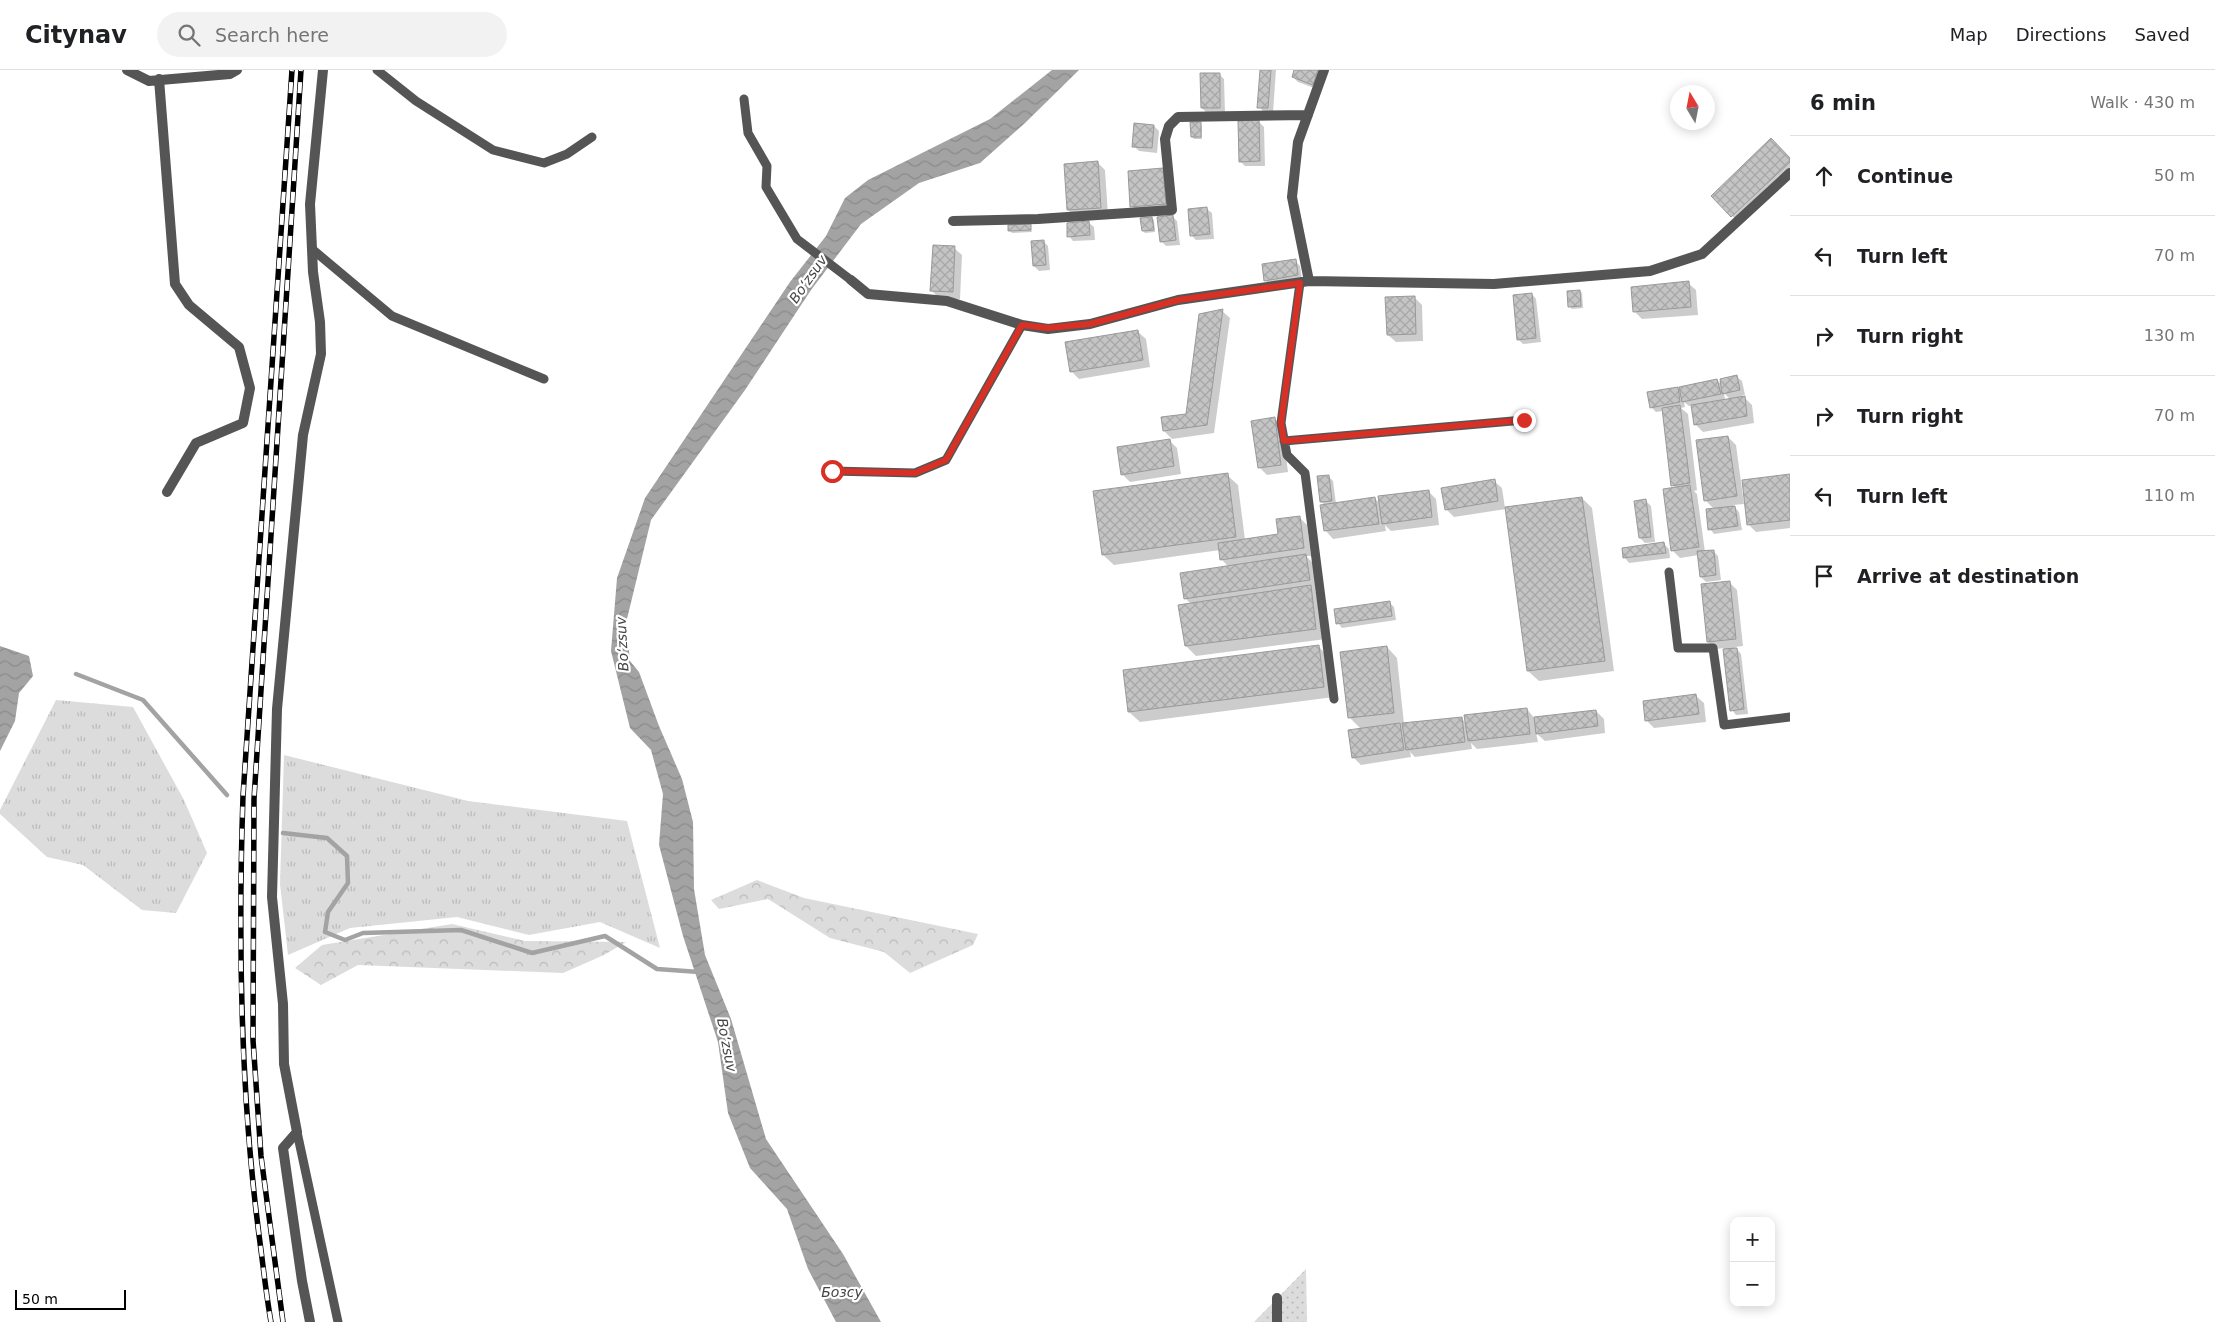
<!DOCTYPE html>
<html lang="en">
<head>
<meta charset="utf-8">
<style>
  body { margin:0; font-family:"DejaVu Sans",sans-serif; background:#f2f2f2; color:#202124 }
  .controls { position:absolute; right:15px; bottom:15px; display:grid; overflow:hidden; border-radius:10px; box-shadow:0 2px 12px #0003 }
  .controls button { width:45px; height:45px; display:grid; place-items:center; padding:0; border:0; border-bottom:1px solid #e0e0e0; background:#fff; color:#202124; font:25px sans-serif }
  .compass { position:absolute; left:1670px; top:15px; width:45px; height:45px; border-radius:50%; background:#fff; box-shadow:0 2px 12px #0003; rotate:350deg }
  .scale { position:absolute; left:15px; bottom:12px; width:111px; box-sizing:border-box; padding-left:5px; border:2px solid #000; border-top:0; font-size:14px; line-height:18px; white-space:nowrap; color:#000; -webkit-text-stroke:4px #fff; paint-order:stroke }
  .stop { position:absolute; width:15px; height:15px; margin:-11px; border:4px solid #d93025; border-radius:50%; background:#fff }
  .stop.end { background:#d93025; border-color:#fff; box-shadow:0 1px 5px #0008 }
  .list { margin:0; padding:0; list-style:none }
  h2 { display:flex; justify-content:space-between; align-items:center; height:65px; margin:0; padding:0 20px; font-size:21px }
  h2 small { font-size:16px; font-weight:400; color:#757577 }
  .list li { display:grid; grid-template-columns:32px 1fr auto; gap:15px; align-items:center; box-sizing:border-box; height:80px; padding:0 20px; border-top:1px solid #e0e0e0 }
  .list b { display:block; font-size:19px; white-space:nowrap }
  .list em { font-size:16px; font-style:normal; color:#757577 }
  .icon { flex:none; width:28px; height:28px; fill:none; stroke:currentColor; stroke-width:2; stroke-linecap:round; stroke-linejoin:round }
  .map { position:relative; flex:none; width:1790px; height:1252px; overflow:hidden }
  header { display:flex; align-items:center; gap:30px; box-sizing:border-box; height:70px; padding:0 25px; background:#fff; border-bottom:1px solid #e0e0e0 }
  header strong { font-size:24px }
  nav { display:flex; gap:28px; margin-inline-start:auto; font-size:18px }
  .search { width:350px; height:45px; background:#f2f2f2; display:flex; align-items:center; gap:12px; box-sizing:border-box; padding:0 18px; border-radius:28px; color:#757577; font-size:19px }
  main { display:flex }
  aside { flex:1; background:#fff }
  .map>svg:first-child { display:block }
  .grass { fill:url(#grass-tufts) }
  .forest { fill:url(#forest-crowns) }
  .garden { fill:url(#garden-dots) }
  .water { fill:url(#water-waves) }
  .shadow { fill:#0003; fill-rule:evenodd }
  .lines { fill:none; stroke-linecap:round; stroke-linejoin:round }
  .stream { stroke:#a3a3a3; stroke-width:4.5 }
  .building { fill:url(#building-cross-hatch); stroke:#999 }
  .lane { stroke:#555; stroke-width:9 }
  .street { stroke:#555; stroke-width:10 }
  .rail-casing { stroke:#000; stroke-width:5.5 }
  .rail { stroke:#fff; stroke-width:4; stroke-dasharray:11; stroke-linecap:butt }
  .route { stroke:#d93025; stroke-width:6 }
  .labels { text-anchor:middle; stroke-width:4.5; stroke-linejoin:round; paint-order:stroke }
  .water-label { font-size:14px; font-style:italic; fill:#444; stroke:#fff }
</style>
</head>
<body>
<header>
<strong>Citynav</strong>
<div class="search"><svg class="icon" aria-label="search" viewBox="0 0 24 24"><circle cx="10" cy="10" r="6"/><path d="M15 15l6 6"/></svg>Search here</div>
<nav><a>Map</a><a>Directions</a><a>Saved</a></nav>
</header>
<main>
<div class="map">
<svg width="1790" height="1252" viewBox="0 0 1790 1252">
  <defs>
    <pattern id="grass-tufts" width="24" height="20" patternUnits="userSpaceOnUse" patternTransform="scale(1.25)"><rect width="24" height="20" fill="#dcdcdc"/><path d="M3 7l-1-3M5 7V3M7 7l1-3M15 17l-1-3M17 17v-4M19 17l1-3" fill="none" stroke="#bbb"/></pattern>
    <pattern id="forest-crowns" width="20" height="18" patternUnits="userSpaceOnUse" patternTransform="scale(1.25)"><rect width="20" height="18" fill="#dcdcdc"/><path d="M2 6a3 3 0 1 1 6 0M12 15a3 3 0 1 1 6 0" fill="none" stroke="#bbb"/></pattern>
    <pattern id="garden-dots" width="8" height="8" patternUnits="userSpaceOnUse" patternTransform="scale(1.25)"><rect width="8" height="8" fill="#dcdcdc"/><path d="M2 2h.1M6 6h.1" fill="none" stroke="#bbb" stroke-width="1.8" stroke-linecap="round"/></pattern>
    <pattern id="water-waves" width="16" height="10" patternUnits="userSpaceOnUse" patternTransform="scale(1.25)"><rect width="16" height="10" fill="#a3a3a3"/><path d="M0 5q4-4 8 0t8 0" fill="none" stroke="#8b8b8b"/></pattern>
    <pattern id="building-cross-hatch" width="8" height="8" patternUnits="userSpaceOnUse" patternTransform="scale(1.25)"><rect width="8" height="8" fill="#c4c4c4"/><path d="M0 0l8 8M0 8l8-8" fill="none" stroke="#a7a7a7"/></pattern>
  </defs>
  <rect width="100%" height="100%" fill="#fff"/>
  <path class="grass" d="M56,630L133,637L184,730L207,783L176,843L142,840L83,795L47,787L0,744V740Z
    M284,685L468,731L627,751L660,878L600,852L529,865L457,847L350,858L288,885L280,814Z"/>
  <path class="forest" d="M757,810L804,828L978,864L973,875L910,903L884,882L830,868L768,829L719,839L711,830Z
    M452,854L525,871L626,872L604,885L563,903L358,895L321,915L295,898L322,875Z"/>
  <path class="garden" d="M1306,1199L1307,1252H1254Z"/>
  <path class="water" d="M1052,0H1079L1025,53L980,93L919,113L861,154L811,220L745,320L651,450L626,553L630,591L639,602L659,656L682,709L693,752L694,819L705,885L731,949L766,1069L843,1184L881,1252H836L808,1199L787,1139L750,1098L728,1043L718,972L683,866L659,775L663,724L651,680L630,658L611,581L617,508L645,428L790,212L826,166L845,128L868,110L990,49Z
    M0,576L29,586L33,606L19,623L15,651L0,681Z"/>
  <path class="shadow" d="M1261,0H1276L1273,42H1264L1259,37Z
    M1296,0H1322L1317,19L1298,12L1293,7Z
    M1219,4L1224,9L1225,43H1207L1202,38Z
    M1259,52L1264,57L1265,96H1245L1240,91Z
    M1200,53L1202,56V69H1194L1192,67Z
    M1154,56L1159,61L1157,83L1139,81L1134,76Z
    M1790,89V107L1740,154L1713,126Z
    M1098,93L1105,100L1108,145L1076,147L1068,140Z
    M1162,99L1173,142L1139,144L1132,136Z
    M1207,139L1212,143L1214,169L1196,170L1191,165Z
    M1172,146L1177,151L1180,175L1166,176L1161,171Z
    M1152,148L1154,150L1155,162L1145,163L1143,161Z
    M1089,153L1094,157L1095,170L1073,171L1069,166Z
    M1030,156L1032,162L1012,163L1010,161Z
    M1043,171L1048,176L1050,200L1039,201L1034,196Z
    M954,178L962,185L960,229L939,228L931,220Z
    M1295,191L1300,196L1302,210L1270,215L1265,210Z
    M1688,213L1696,220L1698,245L1642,249L1635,242Z
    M1580,221L1582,223L1583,238L1572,239L1570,237L1568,222Z
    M1532,224L1536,229L1541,272L1523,274L1518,269Z
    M1414,227L1422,235L1423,271L1396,272L1388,265Z
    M1222,241L1230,248L1214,363L1172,369L1164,361L1163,348L1187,345Z
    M1138,262L1146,269L1150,297L1079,309L1071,301Z
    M1737,307L1742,311L1745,325H1742L1752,335L1754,353L1703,362L1695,354L1693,335L1689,336L1684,332L1685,337L1681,338L1688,344L1697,420L1694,421L1697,424L1705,482L1713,481L1718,486L1721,510L1706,512L1701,507L1699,485L1680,488L1672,480L1676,419L1673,415L1663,341L1656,342L1651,337L1678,319L1682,323L1717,310L1722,315ZM1724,323L1730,329L1725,330Z
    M1275,349L1282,356L1288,402L1267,405L1259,397Z
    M1728,367L1736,375L1744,434L1733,435L1739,442L1742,460L1714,464L1710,459L1715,440L1705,430Z
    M1169,370L1177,378L1181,404L1130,412L1122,404Z
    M1227,405L1238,415L1245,470L1280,465L1299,447L1307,455L1311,486H1306L1316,496L1319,520L1315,521L1321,527L1326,569L1196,586L1186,576L1191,534L1185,528L1229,497L1221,489L1220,480L1114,495L1103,485Z
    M1328,406L1333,411L1336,434L1374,428L1381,434L1428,421L1436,429L1439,455L1391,461L1385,455L1386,461L1333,469L1326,461L1322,436L1325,435L1321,432Z
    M1790,406V458L1756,462L1749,455Z
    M1494,411L1502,418L1505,438L1582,428L1592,438L1614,601L1539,611L1528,601L1506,439L1454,447L1446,439Z
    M1646,431L1651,436L1655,472L1645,473L1640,468Z
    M1664,474L1669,479L1670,488L1629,493L1625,488L1623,479Z
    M1729,512L1737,520L1743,576L1735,577L1741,584L1748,644L1736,645L1732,640L1724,578L1716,579L1708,572Z
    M1389,532L1394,537L1396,550L1342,558L1338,553Z
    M1318,576L1329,587L1334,627L1140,652L1129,642Z
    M1387,577L1397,588L1404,654L1461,648L1467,654L1527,639L1535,649L1596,641L1604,649L1605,663L1545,671L1536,663L1538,672L1477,679L1471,673L1472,679L1415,687L1410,682L1411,687L1361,695L1353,687L1361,659L1349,647Z
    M1696,626L1704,633L1706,652L1654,658L1646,650Z"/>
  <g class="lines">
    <path class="stream" d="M76,604L143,630L227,725
      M283,763L327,768L347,786L348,813L328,842L325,862L345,870L363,863L461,860L532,883L605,866L657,899L699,902"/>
  </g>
  <path class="building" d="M1260,0H1271L1268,38H1257Z
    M1294,0H1318L1313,15L1292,7Z
    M1200,3H1220V38H1201Z
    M1259,50L1260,91L1239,92L1238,51Z
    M1190,52H1201V67H1191Z
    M1134,53L1154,55L1152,78L1132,77Z
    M1771,68L1790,88V92L1731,147L1711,126Z
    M1098,91L1101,138L1067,140L1064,94Z
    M1163,98L1166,134L1130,137L1128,101Z
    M1207,137L1210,164L1190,166L1188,139Z
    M1173,145L1176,170L1160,172L1157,147Z
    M1152,147L1154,160L1142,161L1140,148Z
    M1089,151L1090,165L1067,167V153Z
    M1031,154V160L1008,161V155Z
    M1044,170L1046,195L1033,196L1031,171Z
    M933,175L955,176L953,222L930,221Z
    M1296,189L1298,205L1264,211L1262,194Z
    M1689,211L1691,237L1633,242L1631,217Z
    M1580,220L1581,236L1568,237L1567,221Z
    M1532,223L1536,268L1517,270L1513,225Z
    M1415,226L1416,264L1387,265L1385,227Z
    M1223,239L1207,355L1163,361L1161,347L1186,344L1199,244Z
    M1138,260L1143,290L1070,302L1065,272Z
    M1737,305L1740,320L1722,324L1720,309Z
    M1717,309L1721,324L1682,332L1679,317Z
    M1678,317L1680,332L1650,338L1647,322Z
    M1745,326L1747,346L1694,355L1691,335Z
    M1680,335L1690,413L1671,416L1662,338Z
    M1275,347L1281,395L1258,398L1251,351Z
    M1728,366L1737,426L1704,431L1696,370Z
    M1170,369L1174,396L1121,405L1117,377Z
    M1228,403L1236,467L1102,485L1093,421Z
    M1790,404V450L1747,455L1742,410Z
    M1329,405L1332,431L1320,432L1317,406Z
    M1495,409L1498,431L1445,440L1441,418Z
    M1690,415L1699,477L1671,481L1663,419Z
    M1429,420L1432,447L1382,454L1378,426Z
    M1375,427L1379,454L1324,461L1320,435Z
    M1582,427L1605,591L1527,601L1505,437Z
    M1646,429L1651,467L1639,468L1634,431Z
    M1735,436L1738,456L1708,460L1706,439Z
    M1300,446L1304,478L1220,490L1218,473L1278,464L1276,449Z
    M1664,472L1666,483L1623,488L1622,478Z
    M1714,480L1716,505L1700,507L1697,481Z
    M1306,484L1310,510L1184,529L1180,503Z
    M1730,511L1736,569L1707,572L1701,514Z
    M1311,515L1316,559L1185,576L1178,535Z
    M1390,531L1392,546L1336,554L1334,539Z
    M1319,575L1324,617L1128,642L1123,600Z
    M1387,576L1394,643L1348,648L1340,582Z
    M1737,578L1744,639L1730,641L1723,579Z
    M1696,624L1699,644L1645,651L1643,631Z
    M1527,638L1530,664L1468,671L1464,645Z
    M1596,640L1598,656L1536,664L1534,647Z
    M1462,647L1465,672L1406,680L1402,653Z
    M1400,653L1404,680L1352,688L1348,660Z"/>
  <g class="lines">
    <path class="lane" d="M377,0L416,31L493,80L544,93L567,84L592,67
      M744,29L748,63L767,96L766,117L797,169L851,210
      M312,179L392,246L544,309
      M1300,213L1281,353L1287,385L1305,403L1334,629
      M1284,371L1524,350
      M832,401L915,403L946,390L1022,255
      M1669,502L1678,578H1713L1724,655L1790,647
      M297,1062L338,1252"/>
    <path class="street" d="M127,0L149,11L230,4L237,0
      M159,9L175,214L189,235L239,277L250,318L243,353L196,373L167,422
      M953,151L1038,149L1172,140L1165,69L1169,56L1178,47L1308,45
      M851,210L868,224L947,231L1022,255L1048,259L1090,254L1178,230L1309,211L1494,214L1650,201L1702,184L1790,103
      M1309,211L1292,127L1298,72L1324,0
      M310,1252L302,1211L283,1078L297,1062L284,994L283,934L272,827L277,639L303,365L321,284L320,252L313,202L310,134L323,0
      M1277,1252V1228"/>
    <defs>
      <path id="rail" d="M271,1252C266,1224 263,1194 259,1165C240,1019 238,873 243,726L292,0
        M283,1252L261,1086L253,970L254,729L301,0"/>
    </defs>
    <use href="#rail" class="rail-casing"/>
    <use href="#rail" class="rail"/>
  </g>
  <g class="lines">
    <path class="route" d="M832,401L915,403L946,390L1022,255L1048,258L1090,254L1178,230L1300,213L1281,353L1284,371L1524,350"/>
  </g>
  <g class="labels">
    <g class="water-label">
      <text transform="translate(808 209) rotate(-55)" y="5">Boʻzsuv</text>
      <text transform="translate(622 574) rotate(-93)" y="5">Boʻzsuv</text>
      <text transform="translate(727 975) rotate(79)" y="5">Boʻzsuv</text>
      <text x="842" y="1227">Бозсу</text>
    </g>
  </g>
</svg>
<div class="controls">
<button>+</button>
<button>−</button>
</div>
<svg class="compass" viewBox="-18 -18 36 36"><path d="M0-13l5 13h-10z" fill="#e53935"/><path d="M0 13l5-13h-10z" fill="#757577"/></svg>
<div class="scale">50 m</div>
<div class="stop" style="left:832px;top:401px"></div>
<div class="stop end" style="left:1524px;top:350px"></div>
</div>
<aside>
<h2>6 min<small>Walk · 430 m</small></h2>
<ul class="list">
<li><svg class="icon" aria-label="ahead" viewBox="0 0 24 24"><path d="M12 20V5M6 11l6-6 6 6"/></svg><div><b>Continue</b></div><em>50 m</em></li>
<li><svg class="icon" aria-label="left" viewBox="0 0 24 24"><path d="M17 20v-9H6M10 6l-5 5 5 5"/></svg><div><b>Turn left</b></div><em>70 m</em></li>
<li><svg class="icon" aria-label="right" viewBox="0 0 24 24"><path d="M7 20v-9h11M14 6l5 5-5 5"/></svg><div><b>Turn right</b></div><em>130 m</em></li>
<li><svg class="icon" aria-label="right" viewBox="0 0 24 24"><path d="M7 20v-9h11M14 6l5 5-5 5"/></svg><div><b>Turn right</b></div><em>70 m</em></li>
<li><svg class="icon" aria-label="left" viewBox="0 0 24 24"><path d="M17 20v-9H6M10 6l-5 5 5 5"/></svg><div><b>Turn left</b></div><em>110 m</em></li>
<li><svg class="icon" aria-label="arrive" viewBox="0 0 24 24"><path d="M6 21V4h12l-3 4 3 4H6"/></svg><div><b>Arrive at destination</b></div></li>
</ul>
</aside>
</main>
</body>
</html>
